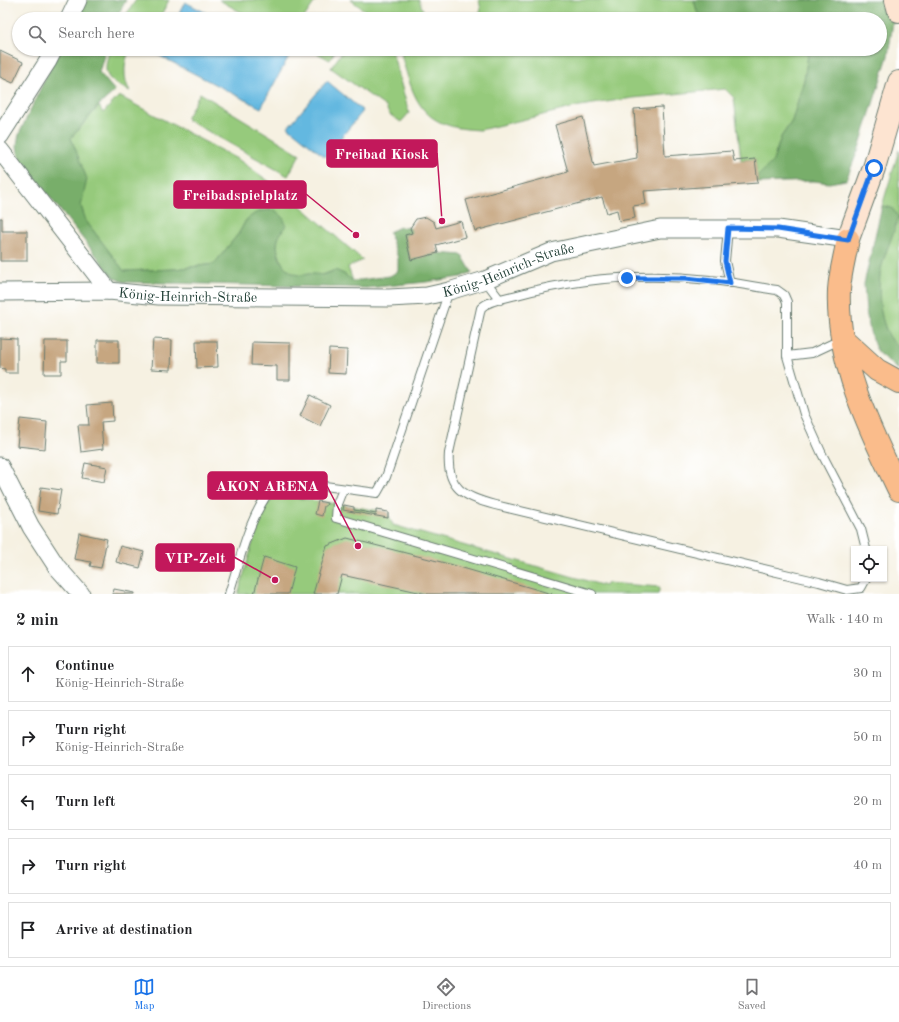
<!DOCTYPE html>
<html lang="en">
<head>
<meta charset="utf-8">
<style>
  body { margin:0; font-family:"Old Standard TT",serif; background:#f2f2f2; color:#202124 }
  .controls { position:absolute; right:12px; bottom:12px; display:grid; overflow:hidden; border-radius:0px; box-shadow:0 1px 3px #0004 }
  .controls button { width:36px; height:36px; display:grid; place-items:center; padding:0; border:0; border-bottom:1px solid #e0e0e0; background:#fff; color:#202124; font:20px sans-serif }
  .stop { position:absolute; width:12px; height:12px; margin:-9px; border:3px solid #1a73e8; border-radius:50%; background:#fff }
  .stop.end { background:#1a73e8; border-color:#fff; box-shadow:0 1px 4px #0008 }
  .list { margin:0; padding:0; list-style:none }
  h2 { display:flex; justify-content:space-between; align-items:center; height:52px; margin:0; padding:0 16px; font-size:17px }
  h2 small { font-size:13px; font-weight:400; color:#757577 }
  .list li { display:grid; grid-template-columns:26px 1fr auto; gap:12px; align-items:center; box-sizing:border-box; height:56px; margin:0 8px 8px; padding:0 8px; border:1px solid #e0e0e0; border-radius:0px }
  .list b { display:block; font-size:15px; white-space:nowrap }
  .list p { margin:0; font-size:13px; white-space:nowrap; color:#757577 }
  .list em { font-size:13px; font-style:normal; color:#757577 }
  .icon { flex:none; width:22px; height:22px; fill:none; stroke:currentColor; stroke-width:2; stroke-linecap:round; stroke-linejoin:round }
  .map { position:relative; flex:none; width:899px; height:594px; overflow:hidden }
  .search { position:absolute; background:#fff; box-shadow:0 1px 3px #0004; left:12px; right:12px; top:12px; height:44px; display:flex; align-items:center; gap:10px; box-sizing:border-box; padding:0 14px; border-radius:22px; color:#757577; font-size:15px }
  .sheet { height:372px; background:#fff }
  nav { display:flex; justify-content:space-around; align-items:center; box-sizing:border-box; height:56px; border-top:1px solid #e0e0e0; background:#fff; font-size:11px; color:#757577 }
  nav a { display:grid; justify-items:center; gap:2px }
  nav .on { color:#1a73e8 }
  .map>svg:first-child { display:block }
  .green { fill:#96ca7b; stroke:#5a8458 }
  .forest { fill:#78ae6b; stroke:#4c7650 }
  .water { fill:#64b8e0; stroke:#427a8a }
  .building { fill:#c6a680 }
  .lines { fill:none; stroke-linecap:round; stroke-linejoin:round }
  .lane-casing { stroke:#6a7c71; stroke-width:10 }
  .street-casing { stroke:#6a7c71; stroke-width:19 }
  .secondary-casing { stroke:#6a7c71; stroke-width:24 }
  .primary-casing { stroke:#6a7c71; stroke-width:24 }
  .lane { stroke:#fff; stroke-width:8 }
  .street { stroke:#fff; stroke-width:17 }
  .secondary { stroke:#fde4d1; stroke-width:22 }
  .primary { stroke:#fabc8b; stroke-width:22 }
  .route { stroke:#1a73e8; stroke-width:5 }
  .labels { text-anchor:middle; stroke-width:3.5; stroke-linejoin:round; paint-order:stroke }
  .street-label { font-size:14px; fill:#1f3d34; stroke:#fff }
  .leader { fill:none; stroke:#c2185b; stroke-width:1.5 }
  .callout-dot { fill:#c2185b; stroke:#fff; stroke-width:1.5 }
  .callout { fill:#c2185b; stroke:#c2185b; stroke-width:1.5 }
  .callout-label { font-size:15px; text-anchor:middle; font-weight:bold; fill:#fff }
</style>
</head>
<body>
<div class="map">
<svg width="899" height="594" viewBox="0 0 899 594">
  <rect width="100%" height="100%" fill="#fff"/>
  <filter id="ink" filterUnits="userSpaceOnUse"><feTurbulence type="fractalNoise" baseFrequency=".025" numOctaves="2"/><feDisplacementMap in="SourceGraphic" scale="8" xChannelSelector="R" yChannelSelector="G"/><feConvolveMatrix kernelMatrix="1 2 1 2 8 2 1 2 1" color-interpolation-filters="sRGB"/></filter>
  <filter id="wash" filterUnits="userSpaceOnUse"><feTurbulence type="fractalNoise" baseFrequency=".012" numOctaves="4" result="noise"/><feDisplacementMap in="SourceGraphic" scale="16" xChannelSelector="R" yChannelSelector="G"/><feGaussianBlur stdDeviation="0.9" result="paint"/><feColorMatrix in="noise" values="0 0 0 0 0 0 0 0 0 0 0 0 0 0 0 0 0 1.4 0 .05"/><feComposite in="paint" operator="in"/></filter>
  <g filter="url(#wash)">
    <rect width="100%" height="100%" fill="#f6f1e2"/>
    <path class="green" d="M136,0H169L159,19H123Z
      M219,0H316L303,19H253Z
      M351,0H419L424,13L422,19H376Z
      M479,0H694L697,11L703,19H477L481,10Z
      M110,49H131C123,59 123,81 130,91C107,80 101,76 110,49Z
      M309,49H336L330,60Z
      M344,49H389L393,55L409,113L401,122L389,114L386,107L331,68Z
      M405,49H804L808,55L804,80L792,121L781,137L773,161L757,177L755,159L741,160L734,98L725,89L633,98L580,106L480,130C422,128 415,104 401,54Z
      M200,93L300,154L288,176L186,119Z
      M119,96L239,160L288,195L363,260L348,267L353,281L344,274L335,270L320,276L310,274L300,276L291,272L283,266L277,248L278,238L270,210L260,211L246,220L239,233L214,264L175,269L124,271L86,221L81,206L86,179L71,138L99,106L103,113Z
      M899,150V347C879,333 876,291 881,269C882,263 885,257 886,251C889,237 890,223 892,208L882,206Z
      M279,495L388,512V515L393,525L605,586L607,583L660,587L658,594H238L263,507Z"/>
    <path class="forest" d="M81,0H126L116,19H72Z
      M694,0H886L893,22L888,56L859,148L846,180L829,183L814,181L758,183L757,177L773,161L781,137L792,121L804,80L808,55L804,49H880V19H703L697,11Z
      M59,49H106L99,72L115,91L98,106L71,138L87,179L81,206L86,221L124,271L175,269L214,264L239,233L246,220L254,214L260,211L275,210L283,217L286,225C284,229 280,234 278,239C274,253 284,273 299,275C302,276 305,274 308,274C321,273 320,278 335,270L344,274L353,281L390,276L398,271V258L389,232L400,227L410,228L412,233L405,235L411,260L438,253L462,255L472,272L461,277L426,282L367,288L124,282L114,278L21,161C16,150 16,143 20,132Z
      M882,206L892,208L898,217C894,235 885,251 881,269C877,292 879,333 899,347V370L877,352L871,336L866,311L864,284Z"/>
    <path class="water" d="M185,2L218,19H176Z
      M161,49H276L289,56L261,108L158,55Z
      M327,81L363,111L325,157L288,127Z"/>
    <g id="blocks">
      <path class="building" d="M0,51L23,62L13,83L0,77Z
        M662,107L665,156L732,151L734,161L755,159L758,183L644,191L646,204L633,206L635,218L619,221L617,210L607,213L602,197L475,231L466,200L568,172L555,125L583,117L594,166L637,158L634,109Z
        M426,217L434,222L436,228L461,221L465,237L436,245L438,253L411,260L405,235L412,233L410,228L416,219Z
        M0,218H2V231H27V261H0Z
        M0,338L17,339V373H5V369L0,368Z
        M153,339L172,340L171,370L151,369Z
        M97,340H119V363H97Z
        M45,341H67V361H61V374H44Z
        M196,341H217L218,367L197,368Z
        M252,342L290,343V380H277V366L251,365Z
        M329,349L347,350L346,374L328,373Z
        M310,395L330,405L320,426L300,416Z
        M112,403L113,421L101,422L103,449L81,452L78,425H89L87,405Z
        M20,419L47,422L45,449L17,446Z
        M85,463L107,467L104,482L82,478Z
        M41,487L61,490L57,514L38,511Z
        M318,501L327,503L326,506H324L322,516L315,514Z
        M344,505L354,507V510L376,514V510L388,512V518L343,510Z
        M79,533L107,539L101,568L90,566L91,562L74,559Z
        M347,538L449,564L552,594H427L342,575L337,594H313L327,546Z
        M120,546L144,552L140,568L116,562Z
        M264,557L295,567L288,594H254Z
        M114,589L135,593V594H113Z"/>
    </g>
  </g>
  <g filter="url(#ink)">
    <use href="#blocks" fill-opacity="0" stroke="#6a7c71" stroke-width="1"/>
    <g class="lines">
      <defs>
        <path id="lane" d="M728,228L725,261L730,283
          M485,280L500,300
          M787,356L812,353L842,339
          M343,489L337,504L336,518L592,594
          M866,579L861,588L847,590L819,582L495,505C464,497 446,488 449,453L481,308C489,300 506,298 517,295C580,278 646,273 710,280C733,282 755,287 777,290L784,295L787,302V356L804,414L822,454L861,529L866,549
          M229,594C241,556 249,515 275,484L295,482L377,493L386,477L449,291"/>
        <g id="street">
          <path d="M69,19L78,0"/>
          <path d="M0,136L48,61L54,49"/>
          <path d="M0,150L109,291"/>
          <path id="s1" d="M0,292L109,291L159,296L389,298L427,296L449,291L485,280L551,252L660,229H778L848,239"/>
          <path d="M0,466L31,527L57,567L81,594"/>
        </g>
        <path id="secondary" d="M896,0L899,11
          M848,239L874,168L899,82"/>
        <path id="primary" d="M848,239C845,256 840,273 839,290C836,361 869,428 899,490
          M843,339L877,370L899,382"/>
      </defs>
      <use href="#lane" class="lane-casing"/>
      <use href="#street" class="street-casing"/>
      <use href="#secondary" class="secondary-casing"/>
      <use href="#primary" class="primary-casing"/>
      <use href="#lane" class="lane"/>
      <use href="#street" class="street"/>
      <use href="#secondary" class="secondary"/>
      <use href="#primary" class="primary"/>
    </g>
  </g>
  <g class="lines" filter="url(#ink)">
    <path class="route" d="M627,278H686L730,283L725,261L728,228L778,229L848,240L874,168"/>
  </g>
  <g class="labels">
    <g class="street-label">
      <text dy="5" stroke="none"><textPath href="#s1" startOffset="513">König-Heinrich-Straße</textPath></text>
      <text dy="5" stroke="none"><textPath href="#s1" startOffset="188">König-Heinrich-Straße</textPath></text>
    </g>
  </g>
  <path class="leader" d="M442 221L437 153M356 235L306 194M358 546L327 486M275 580L234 557"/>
  <g class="callout-dot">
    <circle cx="442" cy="221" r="4"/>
    <circle cx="356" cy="235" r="4"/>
    <circle cx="358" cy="546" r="4"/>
    <circle cx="275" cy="580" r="4"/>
  </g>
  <g class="callout">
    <rect x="327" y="140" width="110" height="27" rx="4"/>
    <rect x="174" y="181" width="132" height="27" rx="4"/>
    <rect x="208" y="472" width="119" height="27" rx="4"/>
    <rect x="156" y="544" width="78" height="27" rx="4"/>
  </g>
  <g class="callout-label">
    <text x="382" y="159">Freibad Kiosk</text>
    <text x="240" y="200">Freibadspielplatz</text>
    <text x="267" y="491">AKON ARENA</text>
    <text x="195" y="563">VIP-Zelt</text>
  </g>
</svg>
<div class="controls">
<button><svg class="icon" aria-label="locate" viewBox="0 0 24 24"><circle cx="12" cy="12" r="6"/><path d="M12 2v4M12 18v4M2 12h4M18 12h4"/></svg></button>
</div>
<div class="stop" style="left:874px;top:168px"></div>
<div class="stop end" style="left:627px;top:278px"></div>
<div class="search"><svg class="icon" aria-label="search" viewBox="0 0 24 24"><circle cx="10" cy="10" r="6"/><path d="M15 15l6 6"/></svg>Search here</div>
</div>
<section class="sheet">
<h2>2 min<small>Walk · 140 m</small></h2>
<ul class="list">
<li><svg class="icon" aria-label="ahead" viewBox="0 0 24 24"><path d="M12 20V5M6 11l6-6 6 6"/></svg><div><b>Continue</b><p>König-Heinrich-Straße</p></div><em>30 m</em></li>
<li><svg class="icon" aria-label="right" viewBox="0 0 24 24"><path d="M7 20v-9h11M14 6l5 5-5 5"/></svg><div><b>Turn right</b><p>König-Heinrich-Straße</p></div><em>50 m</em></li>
<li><svg class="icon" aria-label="left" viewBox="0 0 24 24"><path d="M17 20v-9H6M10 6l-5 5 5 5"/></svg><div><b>Turn left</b></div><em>20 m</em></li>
<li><svg class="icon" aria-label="right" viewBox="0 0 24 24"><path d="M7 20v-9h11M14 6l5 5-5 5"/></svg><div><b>Turn right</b></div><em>40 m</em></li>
<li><svg class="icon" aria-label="arrive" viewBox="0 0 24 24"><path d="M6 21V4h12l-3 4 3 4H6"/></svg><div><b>Arrive at destination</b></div></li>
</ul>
</section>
<nav>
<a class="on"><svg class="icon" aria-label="map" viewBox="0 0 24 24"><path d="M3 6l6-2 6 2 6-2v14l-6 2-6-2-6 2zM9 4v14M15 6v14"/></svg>Map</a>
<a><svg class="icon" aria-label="directions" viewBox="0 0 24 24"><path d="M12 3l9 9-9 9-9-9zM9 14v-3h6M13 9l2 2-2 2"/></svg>Directions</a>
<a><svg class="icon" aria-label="saved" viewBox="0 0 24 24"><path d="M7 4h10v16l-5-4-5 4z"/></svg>Saved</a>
</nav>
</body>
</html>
